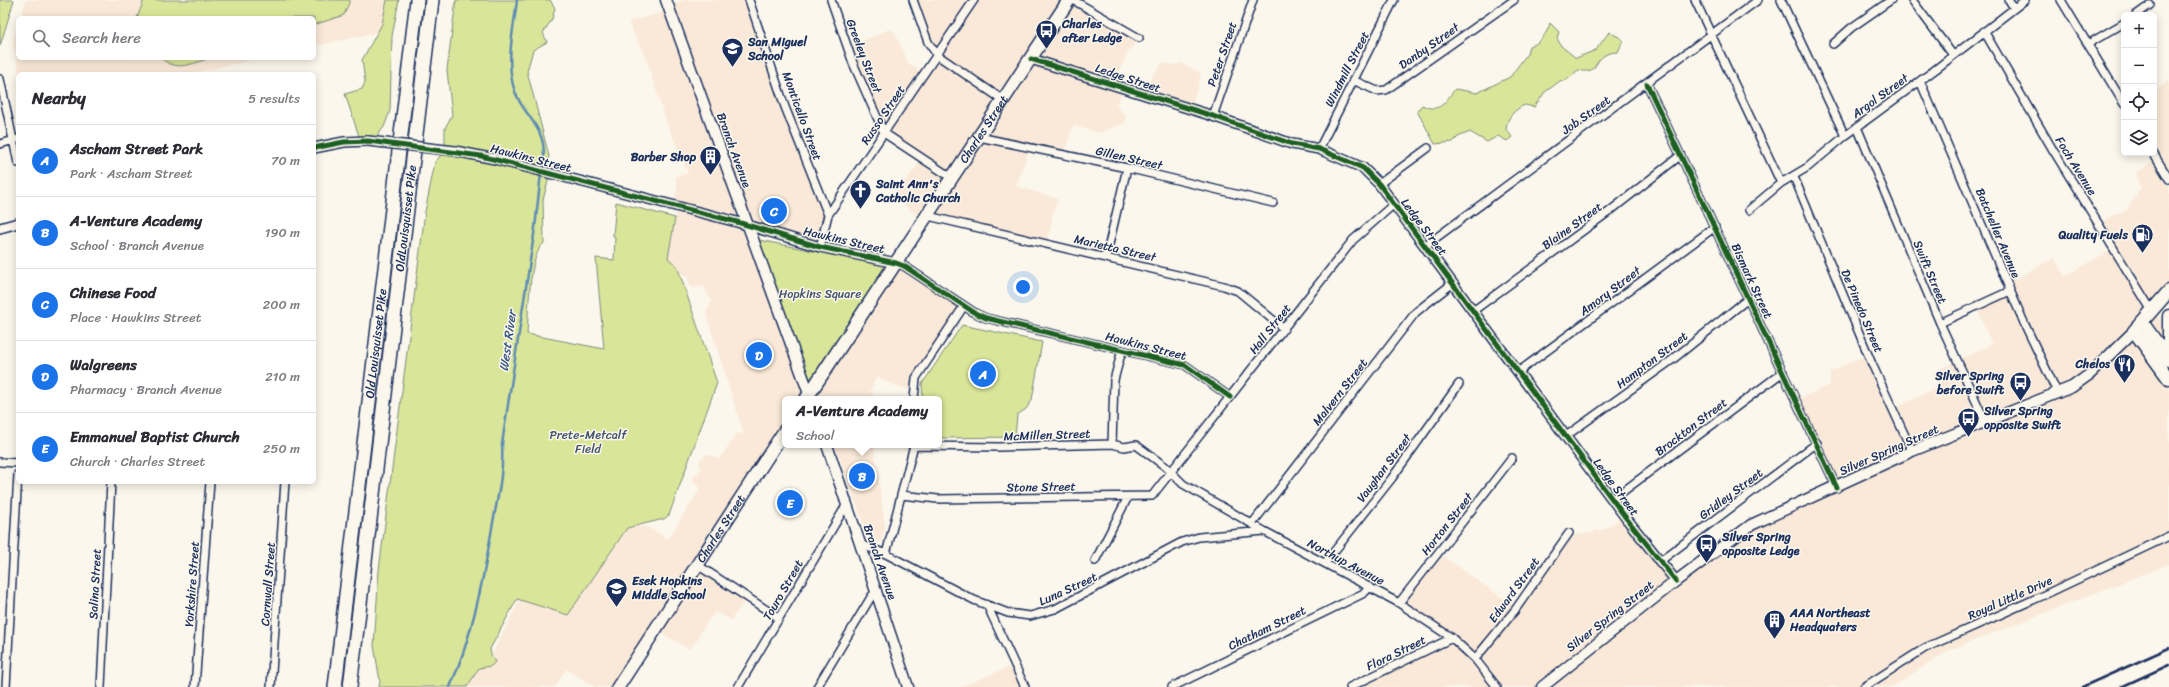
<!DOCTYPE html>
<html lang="en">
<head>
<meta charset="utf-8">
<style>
  body { margin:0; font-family:Sriracha,sans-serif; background:#f2f2f3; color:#2b2b33 }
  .controls { position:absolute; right:12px; top:12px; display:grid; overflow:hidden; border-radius:6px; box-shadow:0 2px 10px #0003 }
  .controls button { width:36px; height:36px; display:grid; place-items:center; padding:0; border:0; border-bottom:1px solid #e1e1e2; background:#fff; color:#2b2b33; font:20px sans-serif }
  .you { position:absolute; left:1023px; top:287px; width:14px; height:14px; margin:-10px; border:3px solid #fff; border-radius:50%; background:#1a73e8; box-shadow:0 0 0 6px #1a73e833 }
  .badge { display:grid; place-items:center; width:26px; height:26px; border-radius:50%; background:#1a73e8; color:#fff; font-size:13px; font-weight:700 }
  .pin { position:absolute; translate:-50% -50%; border:2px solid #fff; box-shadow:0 1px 4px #0006 }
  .popup { position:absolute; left:782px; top:396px; width:160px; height:52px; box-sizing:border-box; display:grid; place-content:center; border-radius:6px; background:#fff; filter:drop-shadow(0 1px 3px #0005); font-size:13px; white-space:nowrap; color:#7c7c81 }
  .popup b { font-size:15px; color:#2b2b33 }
  .popup::after { content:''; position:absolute; left:50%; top:100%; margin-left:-8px; border:8px solid transparent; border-top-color:#fff }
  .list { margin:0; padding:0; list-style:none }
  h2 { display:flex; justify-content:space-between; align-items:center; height:52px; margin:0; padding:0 16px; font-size:17px }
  h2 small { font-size:13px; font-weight:400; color:#7c7c81 }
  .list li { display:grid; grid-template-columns:26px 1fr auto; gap:12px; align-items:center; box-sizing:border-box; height:72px; padding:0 16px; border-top:1px solid #e1e1e2 }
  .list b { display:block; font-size:15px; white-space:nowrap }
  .list p { margin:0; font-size:13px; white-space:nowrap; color:#7c7c81 }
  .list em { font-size:13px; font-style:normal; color:#7c7c81 }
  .icon { flex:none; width:22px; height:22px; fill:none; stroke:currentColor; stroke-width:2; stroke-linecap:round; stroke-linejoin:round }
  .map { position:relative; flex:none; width:2169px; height:687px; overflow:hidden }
  .search { position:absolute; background:#fff; box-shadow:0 2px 10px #0003; left:16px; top:16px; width:300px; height:44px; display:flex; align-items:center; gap:10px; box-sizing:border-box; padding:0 14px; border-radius:6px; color:#7c7c81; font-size:15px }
  .panel { position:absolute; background:#fff; box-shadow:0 2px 10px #0003; left:16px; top:72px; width:300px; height:412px; border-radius:6px }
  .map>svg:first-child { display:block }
  .built { fill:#fae9d8 }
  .green { fill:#d9e699; stroke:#7a8a7c }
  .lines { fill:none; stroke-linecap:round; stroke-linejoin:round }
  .stream { stroke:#5f8bb3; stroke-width:2.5 }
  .minor-casing { stroke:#1b2f5e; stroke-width:10 }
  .tertiary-casing { stroke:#1b2f5e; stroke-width:12 }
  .secondary-casing { stroke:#1b2f5e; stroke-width:13 }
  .primary-casing { stroke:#1b2f5e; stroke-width:15 }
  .motorway-casing { stroke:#1b2f5e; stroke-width:16 }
  .minor { stroke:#fbf7ec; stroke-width:7 }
  .tertiary { stroke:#fbf7ec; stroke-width:9 }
  .secondary { stroke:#fbf7ec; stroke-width:10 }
  .primary { stroke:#fbf7ec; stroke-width:12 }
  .motorway { stroke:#fbf7ec; stroke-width:13 }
  .rail { stroke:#1b2f5e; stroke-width:2.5 }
  .tertiary-bridge-casing { stroke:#1b2f5e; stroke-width:12; stroke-linecap:butt }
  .tertiary-bridge { stroke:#fbf7ec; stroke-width:9 }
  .cycleway-casing { stroke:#fbf7ec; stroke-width:8 }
  .cycleway { stroke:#1b5e20; stroke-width:5 }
  .labels { text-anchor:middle; stroke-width:3; stroke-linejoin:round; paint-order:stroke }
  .poi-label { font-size:12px; font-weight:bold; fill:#1b2f5e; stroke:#fbf7ec; text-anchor:start }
  .street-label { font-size:12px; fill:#1b2f5e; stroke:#fbf7ec }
  .park-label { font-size:12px; fill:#41546a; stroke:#fbf7ec }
  .water-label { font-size:13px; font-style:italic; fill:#375682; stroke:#fbf7ec }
</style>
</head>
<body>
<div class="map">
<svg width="2169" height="687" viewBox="0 0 2169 687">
  <rect width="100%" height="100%" fill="#fbf7ec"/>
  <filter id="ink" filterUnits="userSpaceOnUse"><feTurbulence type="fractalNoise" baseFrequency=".025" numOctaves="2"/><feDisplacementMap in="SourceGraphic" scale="8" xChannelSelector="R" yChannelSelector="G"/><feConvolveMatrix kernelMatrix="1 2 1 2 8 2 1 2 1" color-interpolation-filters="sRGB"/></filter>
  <g filter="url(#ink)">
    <path class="built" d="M26,0H395L393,29L314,46V18H20Z
      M684,0H749L784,103L794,112L829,211L824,215V218L833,245L781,239L751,232L807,396L897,262L961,308L912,391L884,381L877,375L871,390L875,399H785V431L700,564L747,598L731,620L715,612L699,634V638L689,649L656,630L696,564L691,561L610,687H595L566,669L555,687H467L479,668L491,666L489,660L520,600L568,615L627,528L645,526L668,539L700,489L692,479L702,469L699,463L702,458L708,454L719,459L738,433L744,434L708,320L706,312L712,302L704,286L694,288L690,286L688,277L668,266L664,261L677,211L672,207L677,191L676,179L677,176L688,173L666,121L646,58L628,22L661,13L668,6Z
      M914,0H1076L1139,38L1127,53L1115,83L1123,87L1116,106L1126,115L1125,123L1098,133L1073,125L1064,154L1030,147L1016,186L1058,199L1052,216L1051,227L1046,245L929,218L924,221L894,196L921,161L884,137L869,102L851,46L890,29L894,31L908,63L924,73L937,57Z
      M18,25V58H261L188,74H19L13,41Z
      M1162,63L1176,65L1181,63L1201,73L1198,87L1190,107L1146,94L1150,80Z
      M2169,80V291L2152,307L2169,335V564L1948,651L1892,687H1355L1432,648L1447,645L1436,633L1401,605L1443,556L1515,607L1575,535L1592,533L1596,530L1600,531L1609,527L1624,515L1672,578L1729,539L1836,488L1796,400L1830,385V372L1866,355L1894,409L1939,386L1933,372L1992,344L1973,301L1975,299L1988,301L1991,295L2008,287L2009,282L2054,258L2065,276L2111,250L2098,224L2113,215L2127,210L2141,187L2136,173L2154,161L2150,153H2154V92Z
      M835,445H874L885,526L881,543L868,536Z
      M1011,665L1023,687H960L1009,667Z"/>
    <path class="green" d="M0,0H14L0,46Z
      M144,0H350L344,15L314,25V18H137Z
      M387,0H399L392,36L390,111L384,127L374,140L360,139L345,94L362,89L365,82L362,60L382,24Z
      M456,0H550L555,8L552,19L543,33L547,42L533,50L527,71L549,156L544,173L549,177L543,200L544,243C528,256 529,312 527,334L604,349L596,258L614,260L615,236H613L616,202L675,218L668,258L677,266L717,383L669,515L664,519L627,528L568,615L517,599L490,649L491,655L495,662L491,666L479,668L467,687H379L380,681L374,646L379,570L425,212L435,162L445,150V128L452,115L447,70Z
      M1550,23L1559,32L1557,38L1561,46L1576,58L1596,50L1609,32L1621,38L1623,41L1618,52C1614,52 1609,53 1605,55C1593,62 1598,75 1578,70L1567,80L1560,81L1545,92L1534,107L1525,105C1515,109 1507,117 1506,129L1512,137L1507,141L1498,136L1487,142L1470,132L1458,137L1453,142L1435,144L1417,111L1422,105C1440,114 1445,102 1455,89L1477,93L1510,77L1527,54L1529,46C1540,45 1547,33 1550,23Z
      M161,58H210C192,64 176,72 161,58Z
      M759,240L887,266L808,384Z
      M962,325L1042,342L1032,400L1026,409L1017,415L1015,437L939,438V399H923L922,384Z"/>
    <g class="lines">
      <path class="stream" d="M517,0C514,28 506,57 513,85C521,118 552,126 542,169
        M450,687C472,637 483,581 492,528C497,500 504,473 502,444L535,228L541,173"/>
      <defs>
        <path id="minor" d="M749,0L785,107L828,215
          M831,0L853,63L884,133L952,178
          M913,0L928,42L937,55L1003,100
          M1073,0L1139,38
          M1695,0L1781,183
          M1781,0L1845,136
          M1912,0L1953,55
          M2009,0L2014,8
          M2061,0L2124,104
          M2136,15L2150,5
          M1984,31L2053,150L2152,311
          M1833,44L1851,28L1891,0
          M2088,44L2124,23
          M0,79L18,163
          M1353,80L1377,91L1386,90L1514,0
          M1920,81L2025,325L2058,394
          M1647,84L1837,488
          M1213,116L1253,0
          M1857,127L1940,323L1986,423
          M979,137L1127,168L1273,203
          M0,144L18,139
          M1319,149L1394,0
          M2153,153L2169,179
          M1794,177L1872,364L1912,451
          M1379,184L1428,148
          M1749,210L1781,183L1808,167L1845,136L1936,69L2025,0
          M928,216L1224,286L1238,291L1284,329
          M1425,246L1758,0
          M820,247L828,215L974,0
          M1106,257L1127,168
          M896,263L904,266L975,313L986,318L1185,365L1230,397
          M1473,311L1610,211L1681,155
          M1940,323L2010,291
          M1518,372L1715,227
          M914,399L916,378L964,306
          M1566,436L1672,360L1749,298
          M1112,444L1114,380L1122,350
          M914,446L999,447L1112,444L1124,447L1136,445L1166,467L1183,484L1264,531L1399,603L1452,638L1475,659L1497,687
          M0,462L18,463
          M901,495L938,499L1152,496L1353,240L1394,204
          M1613,499L1783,372
          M1252,524L1416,312L1453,283
          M862,545L886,554L974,600L1008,613L1030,616L1055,609L1182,542L1199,537L1264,531
          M886,554L914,445
          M1095,561L1128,497
          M1659,562L1817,443
          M1325,563L1392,478L1459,384
          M696,564L779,618
          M1399,603L1512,458
          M987,605L1025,687
          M1475,659L1515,610L1569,533
          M6,687L18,474
          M101,687L111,482
          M195,687L210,482
          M271,687L285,482
          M738,687L847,504
          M817,687L871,597L877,590
          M1172,687L1364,593L1370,587
          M1350,687L1452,638
          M1864,687L1925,648L2044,595L2169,536"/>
        <path id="tertiary" d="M1031,59L1213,116L1292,144L1319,149L1363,168L1379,184L1626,518L1676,581
          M314,148L344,142L368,141
          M455,151L495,159L737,222L820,247L896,263
          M0,228L18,223"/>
        <path id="secondary" d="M666,0L811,399
          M827,445L908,687
          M1542,687L1676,581L1751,525L1912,451L2072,387L2090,374L2134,331"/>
        <g id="primary">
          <path d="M2169,291L2134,331L2169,379"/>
          <path d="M2142,322L2169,360"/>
          <path d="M2169,358V316"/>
          <path id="s1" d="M806,399L1069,0"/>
          <path id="s2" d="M618,687L785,430"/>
        </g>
        <g id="motorway">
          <path id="s3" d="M335,687L417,0"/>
          <path id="s4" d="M350,687L432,0"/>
        </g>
      </defs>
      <use href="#minor" class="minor-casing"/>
      <use href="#tertiary" class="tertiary-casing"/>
      <use href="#secondary" class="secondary-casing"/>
      <use href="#primary" class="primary-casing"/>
      <use href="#motorway" class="motorway-casing"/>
      <use href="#minor" class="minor"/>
      <use href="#tertiary" class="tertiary"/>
      <use href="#secondary" class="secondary"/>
      <use href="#primary" class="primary"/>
      <use href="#motorway" class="motorway"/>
      <path class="rail" d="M2082,687L2169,648
        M2121,687L2169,665"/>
      <defs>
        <path id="tertiary-bridge" d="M368,141L455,151"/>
      </defs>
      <use href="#tertiary-bridge" class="tertiary-bridge-casing"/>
      <use href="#tertiary-bridge" class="tertiary-bridge"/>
      <defs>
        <path id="cycleway" d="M1031,59L1213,116L1292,144L1319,149L1363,168L1379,184L1626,518L1676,581
          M1647,84L1837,488
          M314,148L344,142L368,141L481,156L737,222L820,247L896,263L904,266L975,313L986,318L1185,365L1230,397"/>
      </defs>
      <use href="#cycleway" class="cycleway-casing"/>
      <use href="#cycleway" class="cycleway"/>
    </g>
  </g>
  <defs>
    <symbol id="bus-pin" viewBox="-11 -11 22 30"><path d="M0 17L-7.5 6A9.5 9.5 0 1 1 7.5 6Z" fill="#1b2f5e" stroke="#fbf7ec"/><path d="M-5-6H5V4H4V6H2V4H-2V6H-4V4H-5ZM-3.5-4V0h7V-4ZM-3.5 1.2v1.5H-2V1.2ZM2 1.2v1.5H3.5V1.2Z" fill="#fff"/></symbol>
    <symbol id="school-pin" viewBox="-11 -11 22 30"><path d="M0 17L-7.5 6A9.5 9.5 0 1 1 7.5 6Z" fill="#1b2f5e" stroke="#fbf7ec"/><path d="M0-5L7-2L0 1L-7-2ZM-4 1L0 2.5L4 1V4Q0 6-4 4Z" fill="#fff"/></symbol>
    <symbol id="building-pin" viewBox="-11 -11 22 30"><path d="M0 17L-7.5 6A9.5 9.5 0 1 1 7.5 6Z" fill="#1b2f5e" stroke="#fbf7ec"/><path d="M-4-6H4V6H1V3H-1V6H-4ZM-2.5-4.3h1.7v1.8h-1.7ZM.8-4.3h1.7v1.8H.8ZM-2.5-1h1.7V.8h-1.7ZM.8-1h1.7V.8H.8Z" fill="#fff"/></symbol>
    <symbol id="church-pin" viewBox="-11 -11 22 30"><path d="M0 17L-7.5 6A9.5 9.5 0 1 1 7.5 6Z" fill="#1b2f5e" stroke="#fbf7ec"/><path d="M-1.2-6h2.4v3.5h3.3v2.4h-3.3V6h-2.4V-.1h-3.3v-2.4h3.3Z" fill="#fff"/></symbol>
    <symbol id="fuel-pin" viewBox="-11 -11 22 30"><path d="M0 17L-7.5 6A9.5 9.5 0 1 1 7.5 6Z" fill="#1b2f5e" stroke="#fbf7ec"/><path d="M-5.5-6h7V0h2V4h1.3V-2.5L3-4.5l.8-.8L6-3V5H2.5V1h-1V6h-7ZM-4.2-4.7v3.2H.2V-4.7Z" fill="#fff"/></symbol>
    <symbol id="restaurant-pin" viewBox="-11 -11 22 30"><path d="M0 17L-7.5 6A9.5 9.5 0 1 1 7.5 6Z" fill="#1b2f5e" stroke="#fbf7ec"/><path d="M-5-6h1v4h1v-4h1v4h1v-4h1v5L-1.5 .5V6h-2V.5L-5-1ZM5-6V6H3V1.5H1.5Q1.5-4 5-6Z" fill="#fff"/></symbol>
  </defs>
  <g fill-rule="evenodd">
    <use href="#bus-pin" x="1034" y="18" width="25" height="34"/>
    <use href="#school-pin" x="720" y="36" width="25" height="34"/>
    <use href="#building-pin" x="698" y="144" width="25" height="34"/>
    <use href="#church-pin" x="848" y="178" width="25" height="34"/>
    <use href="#fuel-pin" x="2130" y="222" width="25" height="34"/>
    <use href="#restaurant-pin" x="2112" y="352" width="25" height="34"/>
    <use href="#bus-pin" x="2008" y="370" width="25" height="34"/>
    <use href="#bus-pin" x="1956" y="406" width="25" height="34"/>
    <use href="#bus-pin" x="1694" y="532" width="25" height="34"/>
    <use href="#school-pin" x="604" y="576" width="25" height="34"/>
    <use href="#building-pin" x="1762" y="608" width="25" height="34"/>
  </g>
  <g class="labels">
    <g class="poi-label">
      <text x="1062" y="28">Charles<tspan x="1062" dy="14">after Ledge</tspan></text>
      <text x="748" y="46">San Miguel<tspan x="748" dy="14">School</tspan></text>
      <text x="696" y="161" text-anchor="end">Barber Shop</text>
      <text x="876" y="188">Saint Ann's<tspan x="876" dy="14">Catholic Church</tspan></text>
      <text x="2128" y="239" text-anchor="end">Quality Fuels</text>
      <text x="2110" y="368" text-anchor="end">Chelos</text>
      <text x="2004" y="380" text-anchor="end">Silver Spring<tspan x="2004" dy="14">before Swift</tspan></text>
      <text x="1984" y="415">Silver Spring<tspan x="1984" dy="14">opposite Swift</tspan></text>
      <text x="1722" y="541">Silver Spring<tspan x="1722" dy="14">opposite Ledge</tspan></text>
      <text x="632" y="585">Esek Hopkins<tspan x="632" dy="14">Middle School</tspan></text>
      <text x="1790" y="617">AAA Northeast<tspan x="1790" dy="14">Headquaters</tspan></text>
    </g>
    <g class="street-label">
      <text transform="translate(1429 46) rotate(-35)" y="4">Danby Street</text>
      <text transform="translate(1222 54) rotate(-71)" y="4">Peter Street</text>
      <text transform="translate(864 56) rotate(69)" y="4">Greeley Street</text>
      <text transform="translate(1347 69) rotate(-63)" y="4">Windmill Street</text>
      <text transform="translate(1128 78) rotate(18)" y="4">Ledge Street</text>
      <text transform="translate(1880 96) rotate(-36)" y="4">Argol Street</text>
      <text transform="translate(883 115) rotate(-56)" y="4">Russo Street</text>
      <text transform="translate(1586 115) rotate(-36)" y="4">Job Street</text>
      <text transform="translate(802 116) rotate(70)" y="4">Monticello Street</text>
      <text dy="4" stroke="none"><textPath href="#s1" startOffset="323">Charles Street</textPath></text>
      <text transform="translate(734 150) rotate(70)" y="4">Branch Avenue</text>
      <text transform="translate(531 158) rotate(14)" y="4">Hawkins Street</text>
      <text transform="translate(1129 158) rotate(13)" y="4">Gillen Street</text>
      <text transform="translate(2076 166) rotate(58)" y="4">Foch Avenue</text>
      <text dy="4" stroke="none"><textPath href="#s4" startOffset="472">OldLouisquisset Pike</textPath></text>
      <text transform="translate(1572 226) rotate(-36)" y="4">Blaine Street</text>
      <text transform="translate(1424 227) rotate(53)" y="4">Ledge Street</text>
      <text transform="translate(1998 233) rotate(67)" y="4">Batcheller Avenue</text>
      <text transform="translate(844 240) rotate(13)" y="4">Hawkins Street</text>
      <text transform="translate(1115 248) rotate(13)" y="4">Marietta Street</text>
      <text transform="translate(1930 272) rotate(67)" y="4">Swift Street</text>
      <text transform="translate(1752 281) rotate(65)" y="4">Bismark Street</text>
      <text transform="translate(1610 291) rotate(-37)" y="4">Amory Street</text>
      <text transform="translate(1862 311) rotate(67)" y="4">De Pinedo Street</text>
      <text transform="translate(1270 329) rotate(-52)" y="4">Hall Street</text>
      <text dy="4" stroke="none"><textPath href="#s3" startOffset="346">Old Louisquisset Pike</textPath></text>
      <text transform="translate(1146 346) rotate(14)" y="4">Hawkins Street</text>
      <text transform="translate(1652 360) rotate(-37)" y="4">Hampton Street</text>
      <text transform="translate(1340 392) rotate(-52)" y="4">Malvern Street</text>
      <text transform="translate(1691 427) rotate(-37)" y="4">Brockton Street</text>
      <text transform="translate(1047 435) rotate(-2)" y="4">McMillen Street</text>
      <text transform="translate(1889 450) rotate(-24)" y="4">Silver Spring Street</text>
      <text transform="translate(1384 468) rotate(-53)" y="4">Vaughan Street</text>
      <text transform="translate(1041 487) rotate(-1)" y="4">Stone Street</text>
      <text transform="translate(1616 487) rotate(54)" y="4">Ledge Street</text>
      <text transform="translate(1731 494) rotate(-37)" y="4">Gridley Street</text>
      <text transform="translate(1447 524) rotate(-52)" y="4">Horton Street</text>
      <text dy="4" stroke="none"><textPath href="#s2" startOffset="189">Charles Street</textPath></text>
      <text transform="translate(880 562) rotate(71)" y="4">Branch Avenue</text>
      <text transform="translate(1346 562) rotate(28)" y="4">Northup Avenue</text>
      <text transform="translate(95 584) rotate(-87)" y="4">Salina Street</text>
      <text transform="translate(192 584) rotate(-86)" y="4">Yorkshire Street</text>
      <text transform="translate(268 584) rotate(-86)" y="4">Cornwall Street</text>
      <text transform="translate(1068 589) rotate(-25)" y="4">Luna Street</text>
      <text transform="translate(783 590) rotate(-60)" y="4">Touro Street</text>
      <text transform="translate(1514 590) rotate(-54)" y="4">Edward Street</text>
      <text transform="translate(2010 598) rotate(-24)" y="4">Royal Little Drive</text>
      <text transform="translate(1610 616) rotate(-38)" y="4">Silver Spring Street</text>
      <text transform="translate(1267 628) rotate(-26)" y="4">Chatham Street</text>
      <text transform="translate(1396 653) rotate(-26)" y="4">Flora Street</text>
    </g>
    <g class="park-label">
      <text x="820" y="298">Hopkins Square</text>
      <text x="588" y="439">Prete-Metcalf<tspan x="588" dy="14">Field</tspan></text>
    </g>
    <g class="water-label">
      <text transform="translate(507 341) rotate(-82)" y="5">West River</text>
    </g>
  </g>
</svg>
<div class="controls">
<button>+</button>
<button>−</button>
<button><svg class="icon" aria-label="locate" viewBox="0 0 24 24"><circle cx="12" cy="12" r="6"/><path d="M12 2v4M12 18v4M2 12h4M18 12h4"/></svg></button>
<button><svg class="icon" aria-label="layers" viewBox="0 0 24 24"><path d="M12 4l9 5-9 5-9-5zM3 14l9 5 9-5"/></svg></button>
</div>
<div class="you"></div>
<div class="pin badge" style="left:983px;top:374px">A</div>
<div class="pin badge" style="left:862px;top:476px">B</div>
<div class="popup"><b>A-Venture Academy</b>School</div>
<div class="pin badge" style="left:774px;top:211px">C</div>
<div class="pin badge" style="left:759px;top:355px">D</div>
<div class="pin badge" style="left:790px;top:503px">E</div>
<div class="search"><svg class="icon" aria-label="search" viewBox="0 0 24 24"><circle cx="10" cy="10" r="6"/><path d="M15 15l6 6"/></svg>Search here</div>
<section class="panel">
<h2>Nearby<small>5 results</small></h2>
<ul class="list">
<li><span class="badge">A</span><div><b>Ascham Street Park</b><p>Park · Ascham Street</p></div><em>70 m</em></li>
<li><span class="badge">B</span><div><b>A-Venture Academy</b><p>School · Branch Avenue</p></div><em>190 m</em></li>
<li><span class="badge">C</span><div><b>Chinese Food</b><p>Place · Hawkins Street</p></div><em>200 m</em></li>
<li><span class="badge">D</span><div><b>Walgreens</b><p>Pharmacy · Branch Avenue</p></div><em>210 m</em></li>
<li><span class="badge">E</span><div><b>Emmanuel Baptist Church</b><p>Church · Charles Street</p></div><em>250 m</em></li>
</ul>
</section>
</div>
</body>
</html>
